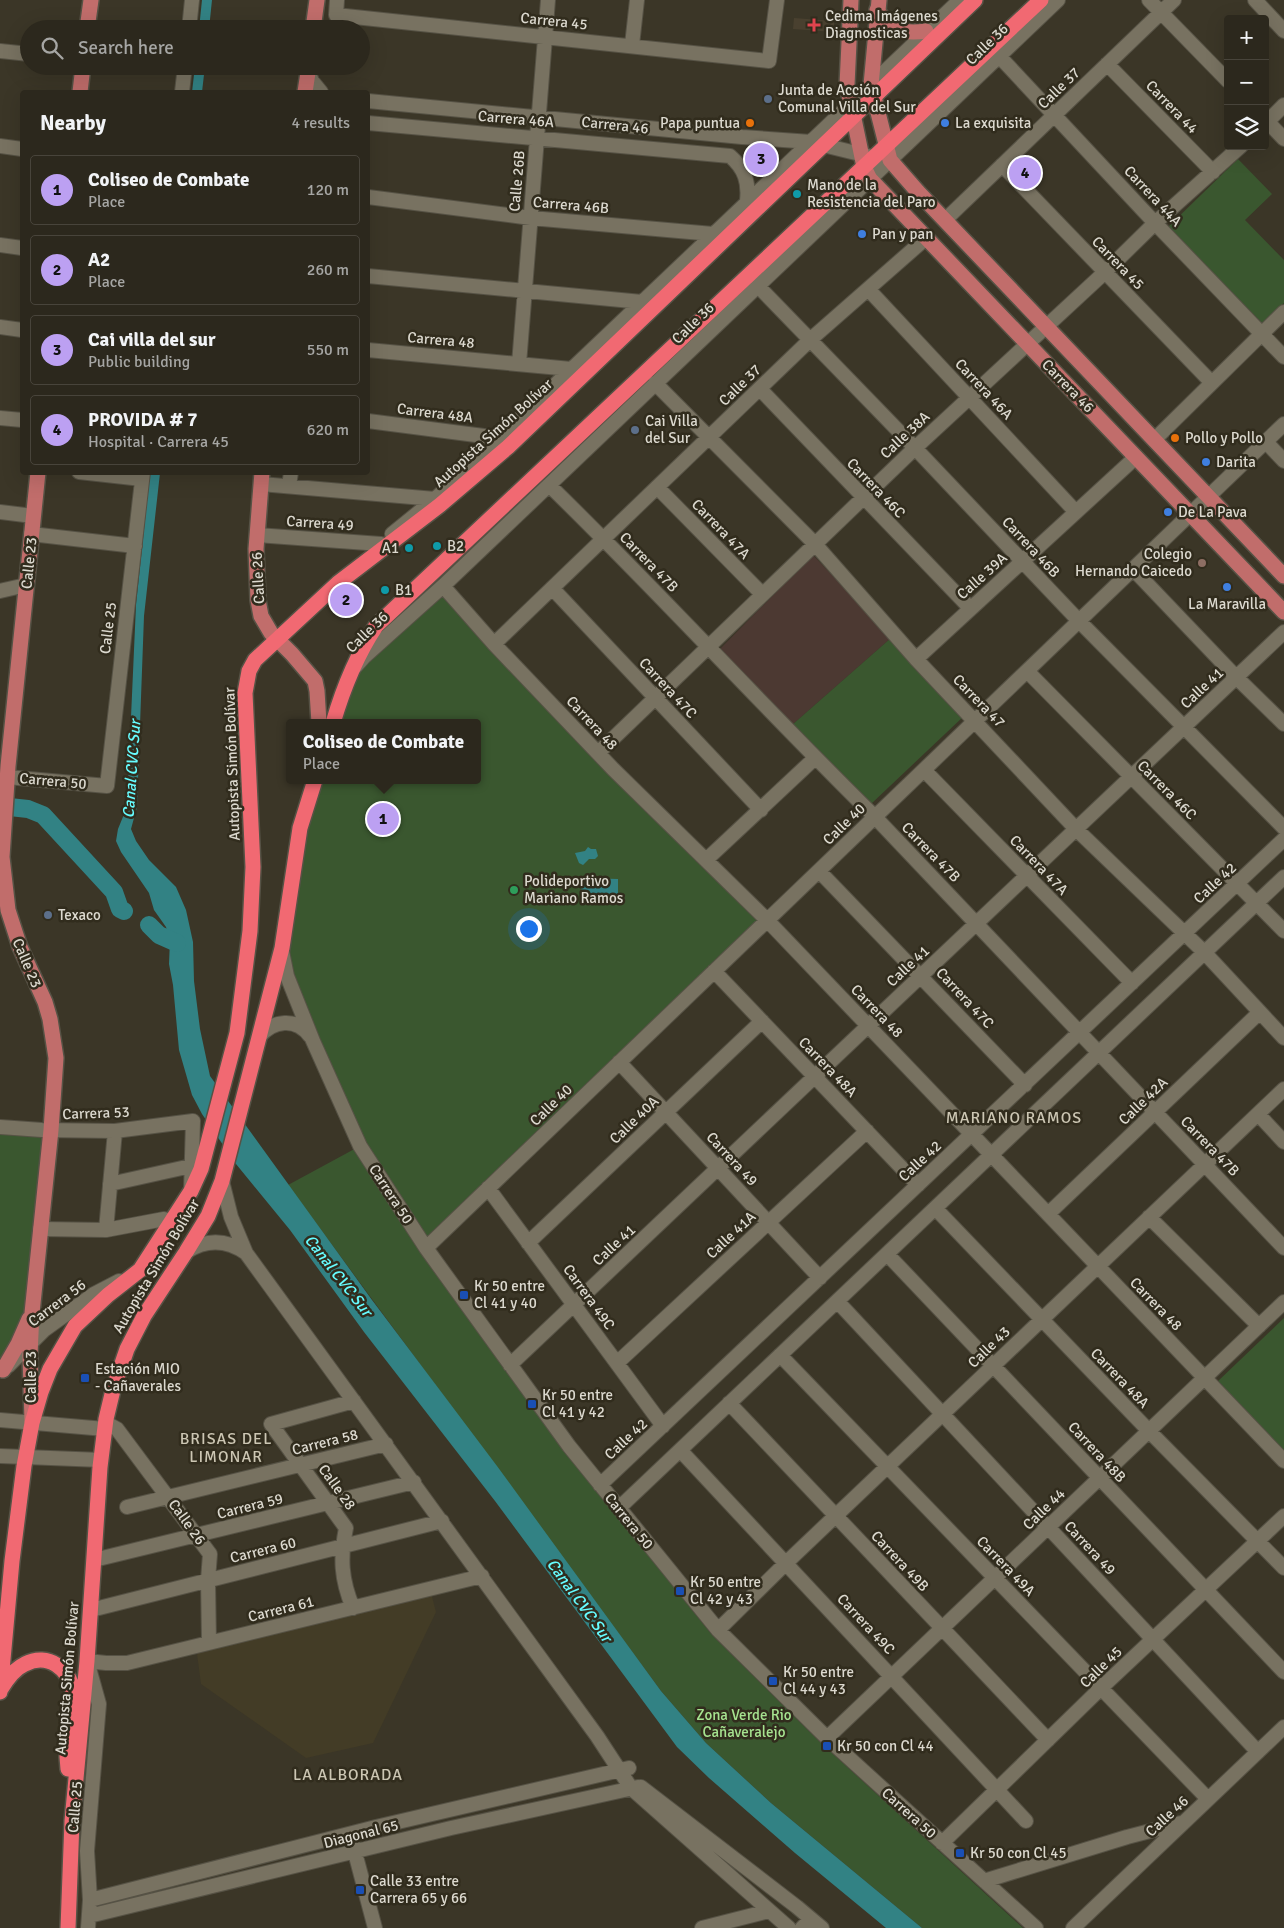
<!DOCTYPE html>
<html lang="en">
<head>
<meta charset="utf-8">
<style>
  body { margin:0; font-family:Signika,sans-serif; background:#343026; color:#f1f3f6 }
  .controls { position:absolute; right:15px; top:15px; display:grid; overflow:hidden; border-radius:5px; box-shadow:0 5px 20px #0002 }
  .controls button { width:45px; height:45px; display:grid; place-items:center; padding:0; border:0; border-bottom:1px solid #48443b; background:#2c281d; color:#f1f3f6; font:25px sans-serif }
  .you { position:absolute; left:528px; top:928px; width:18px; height:18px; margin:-12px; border:4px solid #fff; border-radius:50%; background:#1a73e8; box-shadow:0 0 0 8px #1a73e833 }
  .badge { display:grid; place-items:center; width:32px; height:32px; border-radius:50%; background:#bca0f2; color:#111; font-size:16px; font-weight:700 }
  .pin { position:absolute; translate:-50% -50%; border:2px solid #fff; box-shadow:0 1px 5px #0006 }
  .popup { position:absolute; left:286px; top:719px; width:195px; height:65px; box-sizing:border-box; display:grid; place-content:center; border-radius:5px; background:#2c281d; filter:drop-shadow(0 1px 4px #0005); font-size:16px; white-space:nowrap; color:#a6a6a4 }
  .popup b { font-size:19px; color:#f1f3f6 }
  .popup::after { content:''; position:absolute; left:50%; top:100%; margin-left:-10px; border:10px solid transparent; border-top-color:#2c281d }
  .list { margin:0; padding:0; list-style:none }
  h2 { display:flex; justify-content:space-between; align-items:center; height:65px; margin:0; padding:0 20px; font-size:21px }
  h2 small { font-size:16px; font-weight:400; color:#a6a6a4 }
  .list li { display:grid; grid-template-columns:32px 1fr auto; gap:15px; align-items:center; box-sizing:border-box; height:70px; margin:0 10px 10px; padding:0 10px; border:1px solid #48443b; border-radius:5px }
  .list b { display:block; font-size:19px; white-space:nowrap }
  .list p { margin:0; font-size:16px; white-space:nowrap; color:#a6a6a4 }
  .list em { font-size:16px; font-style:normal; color:#a6a6a4 }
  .icon { flex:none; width:28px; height:28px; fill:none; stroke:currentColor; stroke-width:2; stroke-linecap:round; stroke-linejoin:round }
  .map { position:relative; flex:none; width:1284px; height:1928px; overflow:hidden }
  .search { position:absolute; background:#2c281d; box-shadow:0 5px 20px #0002; left:20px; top:20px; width:350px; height:55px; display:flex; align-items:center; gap:12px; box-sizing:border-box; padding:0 18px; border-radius:28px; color:#a6a6a4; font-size:19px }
  .panel { position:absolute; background:#2c281d; box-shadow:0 5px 20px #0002; left:20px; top:90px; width:350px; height:385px; border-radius:5px }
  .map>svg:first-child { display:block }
  .built { fill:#433c26 }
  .education { fill:#4c3932 }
  .medical { fill:#49402f }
  .green { fill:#3a572f }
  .water { fill:#328284 }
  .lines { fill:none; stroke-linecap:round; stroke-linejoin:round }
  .river { stroke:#328284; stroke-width:18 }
  .minor-casing { stroke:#565245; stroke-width:16 }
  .major-casing { stroke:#565245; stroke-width:18 }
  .highway-casing { stroke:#565245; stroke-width:18 }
  .minor { stroke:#787261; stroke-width:14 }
  .major { stroke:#c16d6b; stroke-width:15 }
  .highway { stroke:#f16972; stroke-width:15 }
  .health-dot { fill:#e0444e; stroke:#312c1d; stroke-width:2 }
  .service-dot { fill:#5c6f8a; stroke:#312c1d; stroke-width:2 }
  .food-dot { fill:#e8710a; stroke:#312c1d; stroke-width:2 }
  .shop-dot { fill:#3f7fe0; stroke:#312c1d; stroke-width:2 }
  .culture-dot { fill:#0f9aa8; stroke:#312c1d; stroke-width:2 }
  .education-dot { fill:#8d6e63; stroke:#312c1d; stroke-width:2 }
  .leisure-dot { fill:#2e9e5b; stroke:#312c1d; stroke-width:2 }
  .transit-dot { fill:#1a4fb4; stroke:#312c1d; stroke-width:2 }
  .labels { text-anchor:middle; stroke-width:5; stroke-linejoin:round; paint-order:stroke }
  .poi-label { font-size:15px; fill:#dcd9cf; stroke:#312c1d; text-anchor:start }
  .street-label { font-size:15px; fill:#dcd9cf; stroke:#312c1d }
  .park-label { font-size:15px; fill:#a6e390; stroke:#312c1d }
  .water-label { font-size:16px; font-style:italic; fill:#66fcff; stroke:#312c1d }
  .neighbourhood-label { font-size:16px; letter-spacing:1px; fill:#ccc6b3; stroke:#312c1d }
</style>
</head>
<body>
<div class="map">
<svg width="1284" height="1928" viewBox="0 0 1284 1928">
  <rect width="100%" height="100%" fill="#3b3627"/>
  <path class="built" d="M430,1589L436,1612L373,1743L306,1758L201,1684L196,1646Z"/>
  <path class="education" d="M813,555L891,638L792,725L720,649Z"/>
  <path class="medical" d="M794,18L834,21V32L793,29Z"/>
  <path class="green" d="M1238,159L1272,194L1245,220L1284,260V303L1263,324L1168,227Z
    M443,586L767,920L426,1247L569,1446L590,1483L712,1635L821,1743L1023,1928H922L771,1803L706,1743L661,1691L288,1185L360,1146L284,964L315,780H477V723H333L353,670Z
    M891,638L964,716L871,804L792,725Z
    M0,1127L51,1130L32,1313L0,1373Z
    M1284,1318V1455L1216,1383Z"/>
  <path class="water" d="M202,0H212L209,29H199Z
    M195,66H205L202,92H192Z
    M150,473H160L144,616L137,807L131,829L136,841L149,860L176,887L186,910L193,942L194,981L200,1029L210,1076L372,1300L497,1466L661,1691L706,1743L771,1803L922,1928H886L795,1853L709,1778L677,1747L495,1501L364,1332L290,1230L236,1164L202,1114L192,1095L179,1050L173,985L169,964L170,940L166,927L154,910L149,893L121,852L116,841L118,829L127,807L136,605Z
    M588,847L591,849H596L598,856L595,859H589L583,865L579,863L575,853L585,851Z
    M582,878L618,879V899L581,898Z"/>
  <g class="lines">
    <path class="river" d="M0,806L28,809L43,815L114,892L120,909L124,911
      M149,925L159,935L177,943"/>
    <defs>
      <path id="minor" d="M337,0L336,15L769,61L777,0
        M1149,0L1228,81
        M1255,0L1284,31
        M189,29L192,0
        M632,45L637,0
        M0,51L29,54
        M999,56L1155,223L1284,357
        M1107,64L1213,172
        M308,71L312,81L321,92
        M182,92L185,66
        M368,101L742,137L811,142L872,157
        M1265,119L1284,139
        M368,123L730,156C745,169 749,182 747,201
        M1265,124L1284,105
        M0,146L22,149
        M1002,165L1211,382
        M368,197L531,218L713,234
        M945,220L1174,0
        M0,245L22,248
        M368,276L642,302
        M757,285L915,448L1079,621L1284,828
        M868,289L1075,511
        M0,327L22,330
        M368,350L571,369
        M519,364L548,0
        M655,383L815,544L916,659L1076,829L1204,952L1284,1038
        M760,389L970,608
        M0,418L22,420
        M368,421L499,438
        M1154,440L1284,312
        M1266,442L1284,461
        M79,472L142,479
        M261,484L435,499
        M549,485C660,593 764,708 875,817L1284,1248
        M289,486L291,472
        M657,487L762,594
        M0,512L33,516
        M31,534L135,546
        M392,534L435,499L960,0
        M257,535L381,544
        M1133,569L1236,677L1284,724
        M443,586L494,644L613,769L767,920L1284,1461
        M552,588L761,810
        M0,591L26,585
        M494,644L811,339L926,238
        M916,659L1136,457
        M356,666L364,657L443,586L1058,0
        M1027,671L1284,931
        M598,753L915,448L1104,273L1155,223L1241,146
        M924,770L1132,983
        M7,777L107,786L143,472
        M706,860L815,758
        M819,871L1025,1085
        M282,951L287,976L313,1041L360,1146L426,1248L569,1446L718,1630L827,1738L1036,1928
        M714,971L918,1185
        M259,1037C273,1020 296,1017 310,1036
        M619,1062L820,1278
        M1258,1114L1284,1142
        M0,1127L42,1130L115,1131L193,1121L191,1191
        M222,1181L231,1217L246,1253L597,1736L631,1788L789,1928
        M110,1184L191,1166
        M488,1188L663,1426
        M935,1208L1149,1431L1284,1568
        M1048,1214L1260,1012
        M1149,1217L1259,1326
        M40,1229L106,1230L164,1219L171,1222
        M106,1230L115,1131
        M528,1243L762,1021
        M426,1248L1284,424
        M186,1252C206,1239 226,1239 246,1253
        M887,1254L1284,1672
        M837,1301L1258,1752
        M780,1355L1208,1799
        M617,1363L867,1131
        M510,1365L1284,632
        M8,1366L44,1330L94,1294L119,1281
        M729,1403L1048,1740
        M0,1420L105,1429
        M106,1423L117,1429L210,1554L208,1580L209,1643
        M680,1450L1026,1821
        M0,1456L101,1460
        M600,1485L1284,839
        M127,1507L386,1444
        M619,1508L1284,877
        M94,1560L414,1482
        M353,1608C341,1579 340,1558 346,1528L271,1424L354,1401
        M91,1610L442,1521
        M718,1630L786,1563L1284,1089
        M827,1738L1284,1302
        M641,1787L797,1907L822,1928
        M942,1843L1101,1688L1284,1516
        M353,1845L375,1928
        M984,1881L1127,1837L1181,1823
        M90,1900L376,1827L629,1768
        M89,1916L451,1828L638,1787
        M88,1928L90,1900L87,1851L99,1704L87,1661L106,1663H127L482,1576
        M702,1928L769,1911
        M802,1928L811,1919
        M1073,1928L1284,1727"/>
      <path id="major" d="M851,0L847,85L864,167L870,179L1284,612
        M879,0L871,85L890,160L918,192L1284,576
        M877,10C890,31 903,34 926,31
        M87,29L91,0
        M313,29L317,0
        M80,92L83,66
        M305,92L309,66
        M262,472L256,549L258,600L261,616L271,633L292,654L315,681L317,691L319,723
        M3,1370L18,1344L29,1319
        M32,1421L30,1355L32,1313L51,1130L56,1058L50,1019L45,1002L20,947L8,910L2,857L8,766L38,472"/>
      <path id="highway" d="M333,723C343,689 356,656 376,626L1041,0
        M1,1689C7,1679 14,1669 25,1664C48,1652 70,1669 73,1692L67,1757L68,1769
        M0,1692L12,1561L24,1466L32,1423L41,1392L50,1369L75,1326L108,1295L140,1270L191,1191L201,1169L237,1033L250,931L253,867L245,693L249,671L255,660L338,583L440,505L508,447L975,0
        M68,1928L72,1821L87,1661L100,1467L106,1419L113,1390L127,1349L144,1316L186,1252L208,1216L222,1181L282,948L300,828L315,780"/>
    </defs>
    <use href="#minor" class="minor-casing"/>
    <use href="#major" class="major-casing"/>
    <use href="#highway" class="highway-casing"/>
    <use href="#minor" class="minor"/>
    <use href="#major" class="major"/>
    <use href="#highway" class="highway"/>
  </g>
  <path class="health-dot" d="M811.5 17.5h5v5h5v5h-5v5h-5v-5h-5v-5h5z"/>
  <g class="service-dot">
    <circle cx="768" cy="99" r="5"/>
    <circle cx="635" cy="430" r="5"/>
    <circle cx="48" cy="915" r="5"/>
  </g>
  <g class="food-dot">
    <circle cx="750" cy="123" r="5"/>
    <circle cx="1175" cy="438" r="5"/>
  </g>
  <g class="shop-dot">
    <circle cx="945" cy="123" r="5"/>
    <circle cx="862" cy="234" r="5"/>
    <circle cx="1206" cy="462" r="5"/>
    <circle cx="1168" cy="512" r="5"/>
    <circle cx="1227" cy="587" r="5"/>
  </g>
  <g class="culture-dot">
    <circle cx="797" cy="194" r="5"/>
    <circle cx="437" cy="546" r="5"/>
    <circle cx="409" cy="548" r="5"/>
    <circle cx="385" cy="590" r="5"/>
  </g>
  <circle class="education-dot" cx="1202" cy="563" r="5"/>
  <circle class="leisure-dot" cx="514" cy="890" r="5"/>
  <g class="transit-dot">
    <rect x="459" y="1290" width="10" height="10" rx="2.5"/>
    <rect x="80" y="1373" width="10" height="10" rx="2.5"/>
    <rect x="527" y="1399" width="10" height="10" rx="2.5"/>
    <rect x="675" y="1586" width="10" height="10" rx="2.5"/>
    <rect x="768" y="1676" width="10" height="10" rx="2.5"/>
    <rect x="822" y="1741" width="10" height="10" rx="2.5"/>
    <rect x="955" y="1848" width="10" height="10" rx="2.5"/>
    <rect x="355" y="1885" width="10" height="10" rx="2.5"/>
  </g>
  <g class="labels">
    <g class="poi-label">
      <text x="825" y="21">Cedima Imágenes<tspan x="825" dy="17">Diagnosticas</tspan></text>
      <text x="778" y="95">Junta de Acción<tspan x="778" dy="17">Comunal Villa del Sur</tspan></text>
      <text x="740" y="128" text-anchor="end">Papa puntua</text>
      <text x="955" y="128">La exquisita</text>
      <text x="807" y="190">Mano de la<tspan x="807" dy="17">Resistencia del Paro</tspan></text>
      <text x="872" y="239">Pan y pan</text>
      <text x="645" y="426">Cai Villa<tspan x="645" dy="17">del Sur</tspan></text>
      <text x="1185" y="443">Pollo y Pollo</text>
      <text x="1216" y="467">Darita</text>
      <text x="1178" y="517">De La Pava</text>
      <text x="447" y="551">B2</text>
      <text x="399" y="553" text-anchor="end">A1</text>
      <text x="1192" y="559" text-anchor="end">Colegio<tspan x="1192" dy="17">Hernando Caicedo</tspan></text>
      <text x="395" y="595">B1</text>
      <text x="1227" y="609" text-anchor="middle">La Maravilla</text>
      <text x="524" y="886">Polideportivo<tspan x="524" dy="17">Mariano Ramos</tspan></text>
      <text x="58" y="920">Texaco</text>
      <text x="474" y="1291">Kr 50 entre<tspan x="474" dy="17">Cl 41 y 40</tspan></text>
      <text x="95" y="1374">Estación MIO<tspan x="95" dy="17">- Cañaverales</tspan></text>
      <text x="542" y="1400">Kr 50 entre<tspan x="542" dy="17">Cl 41 y 42</tspan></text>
      <text x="690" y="1587">Kr 50 entre<tspan x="690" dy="17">Cl 42 y 43</tspan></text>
      <text x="783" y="1677">Kr 50 entre<tspan x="783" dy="17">Cl 44 y 43</tspan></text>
      <text x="837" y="1751">Kr 50 con Cl 44</text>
      <text x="970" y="1858">Kr 50 con Cl 45</text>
      <text x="370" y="1886">Calle 33 entre<tspan x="370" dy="17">Carrera 65 y 66</tspan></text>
    </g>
    <g class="street-label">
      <text transform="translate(554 21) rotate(6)" y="5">Carrera 45</text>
      <text transform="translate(987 44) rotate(-44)" y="5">Calle 36</text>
      <text transform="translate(1059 88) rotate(-44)" y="5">Calle 37</text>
      <text transform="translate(1172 107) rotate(46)" y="5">Carrera 44</text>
      <text transform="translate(516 119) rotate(5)" y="5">Carrera 46A</text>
      <text transform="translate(615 125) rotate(6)" y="5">Carrera 46</text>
      <text transform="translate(517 181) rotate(-85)" y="5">Calle 26B</text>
      <text transform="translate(1153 196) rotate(47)" y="5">Carrera 44A</text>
      <text transform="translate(571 205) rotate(5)" y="5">Carrera 46B</text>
      <text transform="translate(1118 263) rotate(46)" y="5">Carrera 45</text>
      <text transform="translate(693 323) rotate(-44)" y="5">Calle 36</text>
      <text transform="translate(441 340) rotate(5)" y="5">Carrera 48</text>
      <text transform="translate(740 385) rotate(-44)" y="5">Calle 37</text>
      <text transform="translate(1068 386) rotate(46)" y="5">Carrera 46</text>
      <text transform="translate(984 389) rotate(47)" y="5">Carrera 46A</text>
      <text transform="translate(435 413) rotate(7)" y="5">Carrera 48A</text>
      <text transform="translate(493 433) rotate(-42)" y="5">Autopista Simón Bolívar</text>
      <text transform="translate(905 435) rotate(-43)" y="5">Calle 38A</text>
      <text transform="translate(876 488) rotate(46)" y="5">Carrera 46C</text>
      <text transform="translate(320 523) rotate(4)" y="5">Carrera 49</text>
      <text transform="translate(721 529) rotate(46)" y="5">Carrera 47A</text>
      <text transform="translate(1031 547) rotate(47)" y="5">Carrera 46B</text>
      <text transform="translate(649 562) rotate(46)" y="5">Carrera 47B</text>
      <text transform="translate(29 563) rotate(-84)" y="5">Calle 23</text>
      <text transform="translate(982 576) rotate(-42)" y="5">Calle 39A</text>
      <text transform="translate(258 578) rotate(-93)" y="5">Calle 26</text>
      <text transform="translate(108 628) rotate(-83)" y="5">Calle 25</text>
      <text transform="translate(367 632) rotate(-44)" y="5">Calle 36</text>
      <text transform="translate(668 688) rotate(47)" y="5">Carrera 47C</text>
      <text transform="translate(1202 688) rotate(-43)" y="5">Calle 41</text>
      <text transform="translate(979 701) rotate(46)" y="5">Carrera 47</text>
      <text transform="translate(592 723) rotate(47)" y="5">Carrera 48</text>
      <text transform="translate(232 764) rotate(-92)" y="5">Autopista Simón Bolívar</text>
      <text transform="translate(53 781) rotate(5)" y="5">Carrera 50</text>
      <text transform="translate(1167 790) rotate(45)" y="5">Carrera 46C</text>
      <text transform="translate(844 824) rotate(-44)" y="5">Calle 40</text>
      <text transform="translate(931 852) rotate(46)" y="5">Carrera 47B</text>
      <text transform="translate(1039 865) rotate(46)" y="5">Carrera 47A</text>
      <text transform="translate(1215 883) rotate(-43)" y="5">Calle 42</text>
      <text transform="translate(27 963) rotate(67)" y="5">Calle 23</text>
      <text transform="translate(908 966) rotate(-43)" y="5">Calle 41</text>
      <text transform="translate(965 998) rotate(47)" y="5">Carrera 47C</text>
      <text transform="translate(877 1011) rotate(46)" y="5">Carrera 48</text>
      <text transform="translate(828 1067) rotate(46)" y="5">Carrera 48A</text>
      <text transform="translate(1143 1101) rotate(-44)" y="5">Calle 42A</text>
      <text transform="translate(551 1105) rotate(-44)" y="5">Calle 40</text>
      <text transform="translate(96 1113) rotate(-2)" y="5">Carrera 53</text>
      <text transform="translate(634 1120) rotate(-44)" y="5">Calle 40A</text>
      <text transform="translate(1210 1146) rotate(46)" y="5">Carrera 47B</text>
      <text transform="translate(732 1159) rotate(47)" y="5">Carrera 49</text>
      <text transform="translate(920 1161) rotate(-43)" y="5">Calle 42</text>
      <text transform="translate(391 1194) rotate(57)" y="5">Carrera 50</text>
      <text transform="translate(731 1235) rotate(-43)" y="5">Calle 41A</text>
      <text transform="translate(614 1245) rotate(-43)" y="5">Calle 41</text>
      <text transform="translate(156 1266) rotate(-59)" y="5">Autopista Simón Bolívar</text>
      <text transform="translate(589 1297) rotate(54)" y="5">Carrera 49C</text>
      <text transform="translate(57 1303) rotate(-37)" y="5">Carrera 56</text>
      <text transform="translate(1156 1304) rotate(46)" y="5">Carrera 48</text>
      <text transform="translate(989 1347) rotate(-44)" y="5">Calle 43</text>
      <text transform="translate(31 1377) rotate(-90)" y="5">Calle 23</text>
      <text transform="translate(1120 1378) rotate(46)" y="5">Carrera 48A</text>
      <text transform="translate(626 1439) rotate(-43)" y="5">Calle 42</text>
      <text transform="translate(325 1442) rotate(-14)" y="5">Carrera 58</text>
      <text transform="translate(1097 1452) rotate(47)" y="5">Carrera 48B</text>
      <text transform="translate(337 1487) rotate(54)" y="5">Calle 28</text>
      <text transform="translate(250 1506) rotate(-14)" y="5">Carrera 59</text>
      <text transform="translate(1044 1509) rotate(-44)" y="5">Calle 44</text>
      <text transform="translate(629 1521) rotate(51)" y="5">Carrera 50</text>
      <text transform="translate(187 1522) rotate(54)" y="5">Calle 26</text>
      <text transform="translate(1090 1548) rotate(47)" y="5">Carrera 49</text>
      <text transform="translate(263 1550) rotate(-14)" y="5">Carrera 60</text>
      <text transform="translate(900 1561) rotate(47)" y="5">Carrera 49B</text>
      <text transform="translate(1006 1566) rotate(46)" y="5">Carrera 49A</text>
      <text transform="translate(281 1609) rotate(-14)" y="5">Carrera 61</text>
      <text transform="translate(866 1624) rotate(47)" y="5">Carrera 49C</text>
      <text transform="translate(1101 1667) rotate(-44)" y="5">Calle 45</text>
      <text transform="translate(67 1678) rotate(-85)" y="5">Autopista Simón Bolívar</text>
      <text transform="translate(75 1807) rotate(-85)" y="5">Calle 25</text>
      <text transform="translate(909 1813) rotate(42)" y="5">Carrera 50</text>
      <text transform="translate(1167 1816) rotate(-43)" y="5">Calle 46</text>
      <text transform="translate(361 1834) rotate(-14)" y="5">Diagonal 65</text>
    </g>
    <g class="park-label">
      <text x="744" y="1720">Zona Verde Rio<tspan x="744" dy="17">Cañaveralejo</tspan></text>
    </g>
    <g class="water-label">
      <text transform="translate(131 769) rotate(-86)" y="6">Canal CVC Sur</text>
      <text transform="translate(339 1275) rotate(52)" y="6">Canal CVC Sur</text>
      <text transform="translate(580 1600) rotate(54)" y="6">Canal CVC Sur</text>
    </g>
    <g class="neighbourhood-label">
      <text x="1014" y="1123">MARIANO RAMOS</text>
      <text x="226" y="1444">BRISAS DEL<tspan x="226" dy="18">LIMONAR</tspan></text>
      <text x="348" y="1780">LA ALBORADA</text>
    </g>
  </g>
</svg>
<div class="controls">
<button>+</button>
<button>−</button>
<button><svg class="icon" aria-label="layers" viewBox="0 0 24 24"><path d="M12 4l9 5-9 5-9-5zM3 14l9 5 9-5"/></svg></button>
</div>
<div class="you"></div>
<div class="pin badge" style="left:383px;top:819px">1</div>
<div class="popup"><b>Coliseo de Combate</b>Place</div>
<div class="pin badge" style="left:346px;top:600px">2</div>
<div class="pin badge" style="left:761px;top:159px">3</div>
<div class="pin badge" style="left:1025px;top:173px">4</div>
<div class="search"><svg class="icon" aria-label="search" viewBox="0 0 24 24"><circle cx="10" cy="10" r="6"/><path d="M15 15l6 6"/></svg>Search here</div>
<section class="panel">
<h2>Nearby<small>4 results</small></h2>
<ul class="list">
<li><span class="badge">1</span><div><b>Coliseo de Combate</b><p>Place</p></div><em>120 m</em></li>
<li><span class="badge">2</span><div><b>A2</b><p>Place</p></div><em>260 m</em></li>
<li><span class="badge">3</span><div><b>Cai villa del sur</b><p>Public building</p></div><em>550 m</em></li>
<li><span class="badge">4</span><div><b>PROVIDA # 7</b><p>Hospital · Carrera 45</p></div><em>620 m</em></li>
</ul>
</section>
</div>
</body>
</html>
